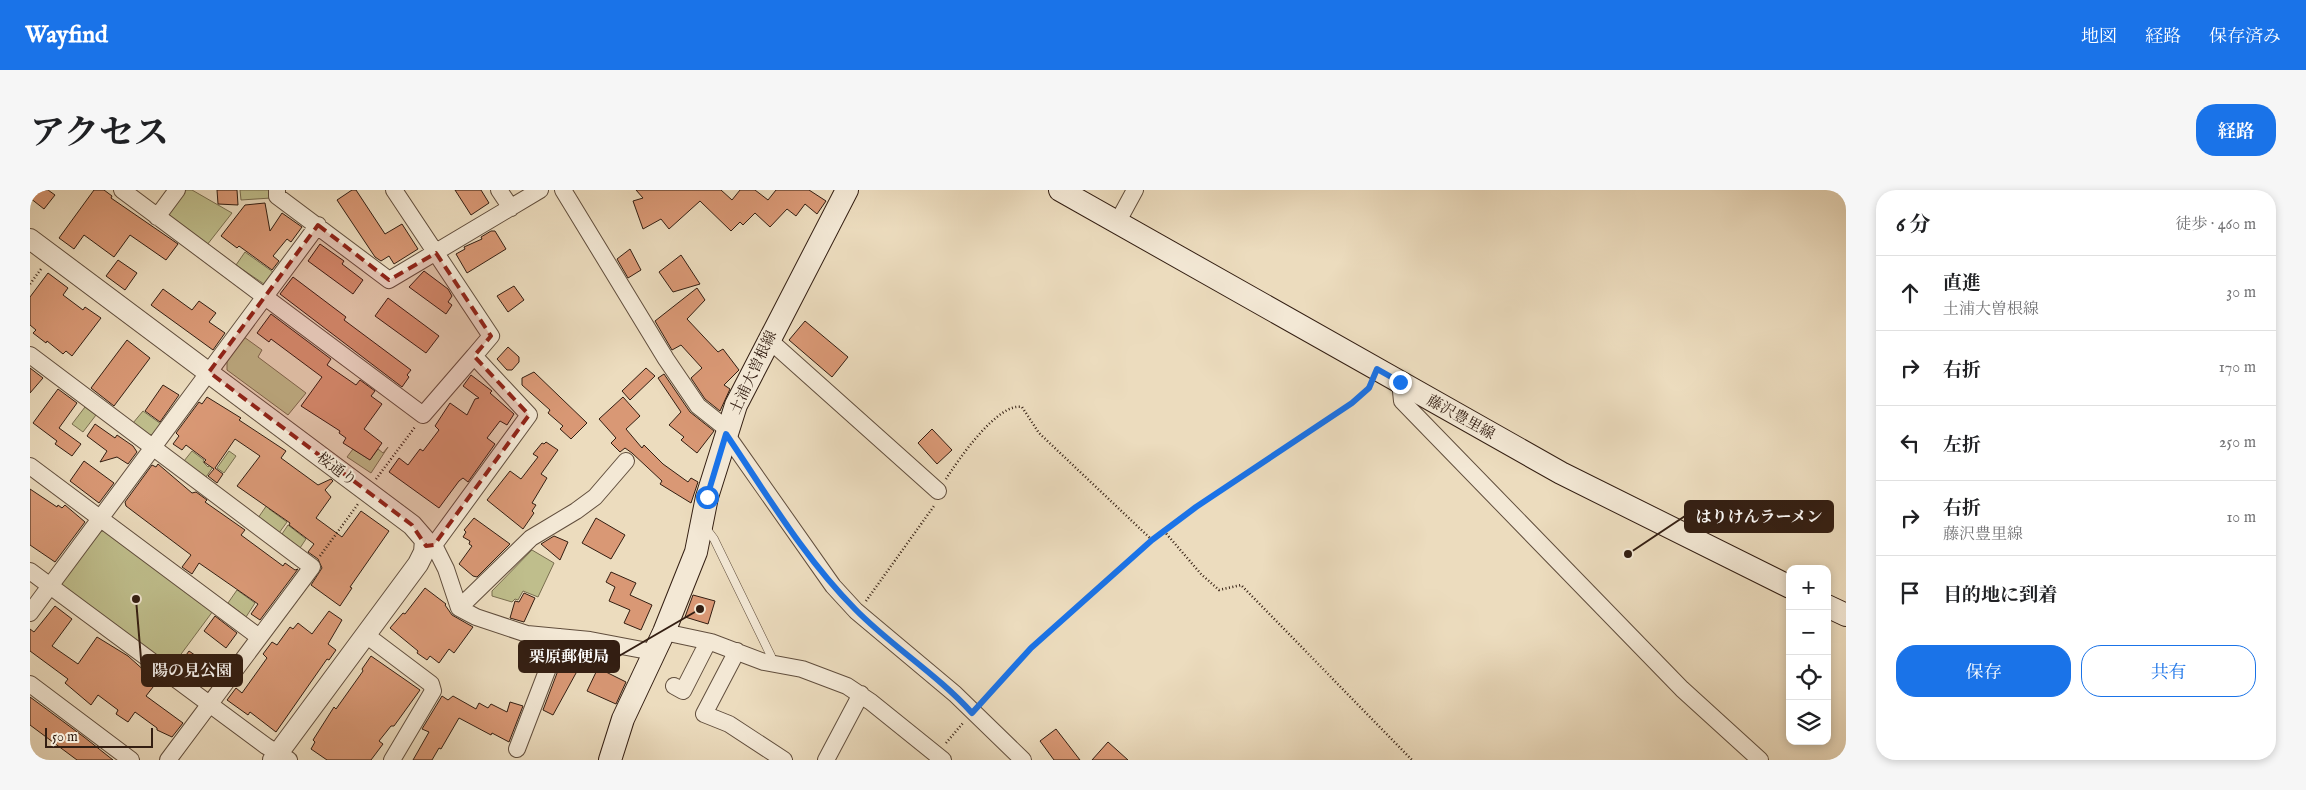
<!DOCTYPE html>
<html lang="ja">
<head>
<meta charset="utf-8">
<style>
  body { margin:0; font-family:"IM FELL English","Noto Serif JP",serif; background:#f6f6f6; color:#202124 }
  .controls { position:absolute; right:15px; bottom:15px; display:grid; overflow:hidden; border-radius:10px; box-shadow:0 2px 8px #0003 }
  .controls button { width:45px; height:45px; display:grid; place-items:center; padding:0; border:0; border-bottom:1px solid #e0e0e0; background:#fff; color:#202124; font:25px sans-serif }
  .scale { position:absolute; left:15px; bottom:12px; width:108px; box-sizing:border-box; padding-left:5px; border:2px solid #331e12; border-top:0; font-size:14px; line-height:18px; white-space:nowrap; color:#331e12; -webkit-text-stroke:4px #f3e8d5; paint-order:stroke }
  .stop { position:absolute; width:15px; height:15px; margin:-11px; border:4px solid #1a73e8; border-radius:50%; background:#fff }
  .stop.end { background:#1a73e8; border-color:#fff; box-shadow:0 1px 5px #0008 }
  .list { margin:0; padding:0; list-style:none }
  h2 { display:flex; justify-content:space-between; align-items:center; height:65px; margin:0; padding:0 20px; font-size:21px }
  h2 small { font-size:16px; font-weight:400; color:#757577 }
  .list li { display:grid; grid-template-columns:32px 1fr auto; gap:15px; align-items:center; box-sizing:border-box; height:75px; padding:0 20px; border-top:1px solid #e0e0e0 }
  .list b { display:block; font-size:19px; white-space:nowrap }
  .list p { margin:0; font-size:16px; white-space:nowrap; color:#757577 }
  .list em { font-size:16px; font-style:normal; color:#757577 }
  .actions { display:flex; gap:10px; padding:15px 20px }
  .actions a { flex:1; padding:11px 0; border:1px solid #1a73e8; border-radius:20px; text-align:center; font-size:18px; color:#1a73e8 }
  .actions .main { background:#1a73e8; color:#fff }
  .icon { flex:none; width:28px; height:28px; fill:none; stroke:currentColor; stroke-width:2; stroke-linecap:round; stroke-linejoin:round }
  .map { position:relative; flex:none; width:1816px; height:570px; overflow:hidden; border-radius:20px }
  header { display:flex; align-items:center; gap:30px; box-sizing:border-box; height:70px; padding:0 25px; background:#1a73e8; color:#fff }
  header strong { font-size:24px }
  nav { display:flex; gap:28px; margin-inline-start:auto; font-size:18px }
  .intro { display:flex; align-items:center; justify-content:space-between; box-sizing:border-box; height:120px; padding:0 30px }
  h1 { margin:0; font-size:35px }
  .button { padding:12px 22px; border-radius:20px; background:#1a73e8; color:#fff; font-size:18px; font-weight:700 }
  main { display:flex; gap:30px; padding:0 30px }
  aside { flex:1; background:#fff; border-radius:20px; box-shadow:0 2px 8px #0003 }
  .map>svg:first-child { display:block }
  .green { fill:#bfbe8c; stroke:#796e4f }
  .building { fill:#d99875; stroke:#331e12 }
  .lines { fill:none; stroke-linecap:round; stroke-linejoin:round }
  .service-casing { stroke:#614e3d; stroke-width:9 }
  .minor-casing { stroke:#614e3d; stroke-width:18 }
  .tertiary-casing { stroke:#614e3d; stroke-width:22 }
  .secondary-casing { stroke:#331e12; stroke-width:24 }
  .path { stroke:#331e12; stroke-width:2.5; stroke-dasharray:1 2.5; stroke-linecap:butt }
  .service { stroke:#f3e8d5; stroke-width:8 }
  .minor { stroke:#f3e8d5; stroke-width:16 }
  .tertiary { stroke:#f3e8d5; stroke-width:20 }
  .secondary { stroke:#f3e8d5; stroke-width:22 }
  .route { stroke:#1a73e8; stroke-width:6 }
  .marked { fill:#8f2418; fill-opacity:0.2; stroke:#8f2418; stroke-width:4; stroke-dasharray:10 6; stroke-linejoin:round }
  .labels { text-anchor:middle; stroke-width:4; stroke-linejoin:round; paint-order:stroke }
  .street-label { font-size:15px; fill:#331e12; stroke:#f3e8d5 }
  .leader { fill:none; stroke:#331e12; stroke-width:2 }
  .callout-dot { fill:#331e12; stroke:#f3e8d5; stroke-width:2 }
  .callout { fill:#331e12; stroke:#331e12; stroke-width:2 }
  .callout-label { font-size:16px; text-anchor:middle; font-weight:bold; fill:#fff }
</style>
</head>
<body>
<header>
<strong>Wayfind</strong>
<nav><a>地図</a><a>経路</a><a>保存済み</a></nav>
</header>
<div class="intro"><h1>アクセス</h1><a class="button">経路</a></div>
<main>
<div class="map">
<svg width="1816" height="570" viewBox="0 0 1816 570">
  <rect width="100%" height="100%" fill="#ecdcbe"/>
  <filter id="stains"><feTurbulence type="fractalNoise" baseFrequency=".004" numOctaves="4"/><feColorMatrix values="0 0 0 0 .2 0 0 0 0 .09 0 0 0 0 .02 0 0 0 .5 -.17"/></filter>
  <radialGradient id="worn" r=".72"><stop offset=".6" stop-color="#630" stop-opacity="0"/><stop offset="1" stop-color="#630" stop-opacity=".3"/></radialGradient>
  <path class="green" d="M156,0H162L202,23L177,55L141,30L139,22Z
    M210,0H240L241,8L211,10Z
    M215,62L243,82L234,94L206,75Z
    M214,147L232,160L228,167L276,203L258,225L197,180V171Z
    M55,217L66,225L53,242L42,234Z
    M113,221L131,234L125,244L119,245L103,233Z
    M358,257L341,283L317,267L323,259L340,270L348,259L353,263Z
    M162,261L174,270L173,272L178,277L180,275L183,277L176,287L154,271Z
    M199,261L206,266L194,283L187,278Z
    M237,315L240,317L239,319L257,332L249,343L228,328Z
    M258,335L276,349L270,358L252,344Z
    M75,340L183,421L140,479L28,396L70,342Z
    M502,360L524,373L508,407L493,401L488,410L485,409L482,412L462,406V401Z
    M207,400L225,413L216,427L198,413Z"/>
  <path class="building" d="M0,0H18L25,5L14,19L0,8Z
    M64,0H74L82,6L81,8L148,54L136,70L100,45L84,67L54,45L44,59L29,48Z
    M187,0H207L208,15L188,14Z
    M322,0H326L355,44L372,34L388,59L364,74L359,66L351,71L345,67L307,10Z
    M425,0H451L459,13L441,25Z
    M606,0H691L702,10L710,0H725L738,10L746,0H779L796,11L787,24L775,14L766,26L757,19L740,37L725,23L713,35L710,32L701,41L670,11L639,39L631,29L613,39L603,11L613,8Z
    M235,13L240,41L252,23L272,37L261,52L257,49L243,66L249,71L242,80L209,56L207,58L191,46L215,15Z
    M461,41H465L476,59L437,83L426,64L435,59L434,57L452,49L451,47Z
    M290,54L314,71L312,74L333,90L323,104L278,71Z
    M600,59L611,80L598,88L587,69Z
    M651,65L670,94L643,102L629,82Z
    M88,70L107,83L95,100L76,86Z
    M394,81L418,99L422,106L418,112L422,115L416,124L379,97Z
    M18,83L38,98L33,105L53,120L55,117L71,128L42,166L36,161L33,164L17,151L16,153L3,143L6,140L0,135V107Z
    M263,87L316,127L314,130L381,180L377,185L379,187L372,197L250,104Z
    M484,96L494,110L478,122L467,106Z
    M667,98L675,110L657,129L688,162L693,159L709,180L694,195L700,199L690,221L675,209L661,188L672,178L651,155L642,160L625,131Z
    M133,99L162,120L169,111L186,123L179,132L195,143L183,160L121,115Z
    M358,108L409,146L396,163L345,126Z
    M241,124L301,169L297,175L326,195L330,190L345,201L341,206L352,214L334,239L352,253L340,270L313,253L316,248L309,243L310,241L271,216L292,187L241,149L239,152L227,143Z
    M775,131L818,167L802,187L759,150Z
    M97,150L120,168L84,216L61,198Z
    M478,157L489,167V172L482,180H477L467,169Z
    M0,178L13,188L0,203Z
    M616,178L625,186L600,210L592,201Z
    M504,182L557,233L541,249L530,239L533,236L518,223L520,220L492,195V188Z
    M634,184L660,222L684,241L667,263L651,250L654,247L639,235L651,222L628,188Z
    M441,185L462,201L460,203L484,224L477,235L470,231L457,248L465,254L438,292L433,288L429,291L409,318L359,282L369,268L378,275L390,259L393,261L409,240L405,236L420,213L437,225L445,209L449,208L433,196Z
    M133,195L149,205L130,232L115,221Z
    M28,199L47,213L29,238L51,254L42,266L25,254L27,251L3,233Z
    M177,207L211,228L209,230L256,261L251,268L288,295L301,289L303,291L295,300L301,307L286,328L312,347L331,321L359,341L320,397L322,398L310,416L281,395L292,378L288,369L278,362L284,354L259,335L260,333L207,296L230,266L205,249L185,278L193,284L187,293L178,286L184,279L174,272L176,270L156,255L152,260L143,254L149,246L146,243L169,212L172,214Z
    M593,207L610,226L596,239L612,258L614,255L633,274L658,292L661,288L668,292L661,313L630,294L632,291L602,263L595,258L590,262L581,253L586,248L569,229Z
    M65,234L85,248L87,245L103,256L107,262L98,274L87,267L70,272L77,261L57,246Z
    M902,239L922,260L907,274L888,253Z
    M516,252L528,260L511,284L517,288L502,313L506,315L502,321L504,323L493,339L457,310L480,281L491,289L508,267L503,264L512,253L514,254Z
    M54,271L84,293L69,313L40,291Z
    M128,274L162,303L166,302L177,310L175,312L215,340L211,345L253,376L255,373L265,380L268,379L230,430L221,424L228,414L169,373L162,384L152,377L161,365L96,316L95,312L122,275L126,277Z
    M0,299L27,317L28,315L32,318L35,315L55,332L25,372L0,355Z
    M444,328L480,354L447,387L443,386L429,374L442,356L439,354L440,351L433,347L436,342L434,340Z
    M566,328L595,345L581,369L552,353Z
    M524,346L538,352L530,370L511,354Z
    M581,382L606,393L600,405L622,415L611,440L594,433L600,420L579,411L585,397L576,392Z
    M395,398L416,414L415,415L422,425L443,437L424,463L419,459L409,473L400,466L397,470L387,463L388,461L360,438L373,423L375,424Z
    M494,403L505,408L494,432L480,428L485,411L489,412Z
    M663,405L685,411L678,434L655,427Z
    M25,416L42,429L22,456L48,474L67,447L98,466L127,492L116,506L153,533L142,547L127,540V538L105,522L98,532L86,524L88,520L68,505L61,515L35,493L38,489L0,461V439L4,442Z
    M299,421L312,430L298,454L306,460L299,470L297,469L246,542L220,522L218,525L197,510L206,498L212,503L237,468L233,464L242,452L247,455L260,437L263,439L268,433L282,444Z
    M185,426L207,443L196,458L174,441Z
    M159,461L182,477L170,494L148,476Z
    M341,466L390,500L364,536H361L349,551L353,554L341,570H297L281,559L285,552L283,550L304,517L306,519L333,481L332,479Z
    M537,468L551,474L523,525L513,520L532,470L535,472Z
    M568,478L596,492L586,514L557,501Z
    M412,506L418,510L423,506L446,519L449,513L458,518L461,514L477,522L480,512L493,516L479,552L462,543L461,545L429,528L411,559L409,558L402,570H383L399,542L392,539Z
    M0,507L54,547L83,570H47L0,535Z
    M1026,539L1050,570H1024L1010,551Z
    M1078,552L1098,570H1062Z"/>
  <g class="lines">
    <defs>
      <path id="service" d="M675,337L684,349L741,466L742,473"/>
      <path id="minor" d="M92,0L393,225L444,166
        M247,0V6L359,90L510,0
        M364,0L461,146L444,166L499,225L404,355L396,356
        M469,0L481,18
        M533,0L636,169L668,216L697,239
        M127,27L147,0
        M1087,33L1105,0
        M738,149L908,301
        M0,165L282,377L138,570
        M1370,192L1372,211L1652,499L1730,570
        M696,244L803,396L826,421L925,504L993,570
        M0,276L229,447
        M404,355L416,379L429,418L446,427L497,444L560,450L623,462
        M0,381L236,556L259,570
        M429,418L501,348L546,321L565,307L596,271
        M0,423L288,35
        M634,442L681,452L734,472L772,479L817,496L841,512L913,570
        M336,445L401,494L403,501L362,570
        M707,461L674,524L699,534L754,570
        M0,494L101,570
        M644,496L653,501L678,452
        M487,559L530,447
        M796,570L831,504"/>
      <path id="tertiary" d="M0,49L382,335L395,350L394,362L388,374L243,570"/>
      <path id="secondary" d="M1030,0L1531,283L1760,397
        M1797,416L1816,425
        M580,570L593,529L634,442L666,362L677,307L706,215L817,0"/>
    </defs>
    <use href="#service" class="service-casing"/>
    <use href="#minor" class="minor-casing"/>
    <use href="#tertiary" class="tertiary-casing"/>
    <use href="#secondary" class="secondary-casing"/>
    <path class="path" d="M0,94L11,79
      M346,289L385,237
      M916,289C928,270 968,212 992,217L1009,243L1122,350
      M1134,341L1171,384L1189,400L1211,395L1382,570
      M290,366L328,314
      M836,411L904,316
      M953,510L1001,457L1122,350L1166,317L1293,234L1322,213L1341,194
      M916,553L933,533"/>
    <use href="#service" class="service"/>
    <use href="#minor" class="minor"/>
    <use href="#tertiary" class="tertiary"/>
    <use href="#secondary" class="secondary"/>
  </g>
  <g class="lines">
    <path class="route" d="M677,307L696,244C736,303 774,368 825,419C861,456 907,484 942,523L1001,458L1122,350L1166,317L1322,213L1339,198L1347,179L1370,192"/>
  </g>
  <path class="marked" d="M288,35L359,90L406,63L461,146L444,166L499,225L404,355L396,356L382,335L179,182Z"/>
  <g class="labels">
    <g class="street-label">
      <text transform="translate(723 182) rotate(-65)" y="5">土浦大曽根線</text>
      <text transform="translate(1431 227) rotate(29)" y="5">藤沢豊里線</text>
      <text transform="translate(307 279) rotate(37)" y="5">桜通り</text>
    </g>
  </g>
  <path class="leader" d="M1598 364L1655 326M670 419L589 466M106 409L112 481"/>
  <g class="callout-dot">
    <circle cx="1598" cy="364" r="5"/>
    <circle cx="670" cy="419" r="5"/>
    <circle cx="106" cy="409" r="5"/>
  </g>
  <g class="callout">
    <rect x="1655" y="311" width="148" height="31" rx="5"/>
    <rect x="489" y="451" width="100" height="31" rx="5"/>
    <rect x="112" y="465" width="100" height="31" rx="5"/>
  </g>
  <g class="callout-label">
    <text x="1729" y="332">はりけんラーメン</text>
    <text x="539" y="472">栗原郵便局</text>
    <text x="162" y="486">陽の見公園</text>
  </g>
  <rect width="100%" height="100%" filter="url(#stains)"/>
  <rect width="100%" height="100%" fill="url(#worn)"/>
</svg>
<div class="controls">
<button>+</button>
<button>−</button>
<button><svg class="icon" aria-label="locate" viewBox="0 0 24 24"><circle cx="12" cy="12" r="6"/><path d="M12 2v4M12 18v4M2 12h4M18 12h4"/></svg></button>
<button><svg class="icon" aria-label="layers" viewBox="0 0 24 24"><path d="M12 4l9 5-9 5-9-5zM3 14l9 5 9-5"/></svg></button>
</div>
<div class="scale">50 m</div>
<div class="stop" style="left:677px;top:307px"></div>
<div class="stop end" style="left:1370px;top:192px"></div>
</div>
<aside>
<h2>6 分<small>徒歩 · 460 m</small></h2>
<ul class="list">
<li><svg class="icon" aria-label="ahead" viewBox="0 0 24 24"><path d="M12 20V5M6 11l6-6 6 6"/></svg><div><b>直進</b><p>土浦大曽根線</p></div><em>30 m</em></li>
<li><svg class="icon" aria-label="right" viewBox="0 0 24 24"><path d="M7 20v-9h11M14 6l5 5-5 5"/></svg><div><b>右折</b></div><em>170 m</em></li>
<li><svg class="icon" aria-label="left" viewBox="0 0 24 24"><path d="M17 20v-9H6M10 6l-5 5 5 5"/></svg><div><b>左折</b></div><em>250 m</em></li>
<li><svg class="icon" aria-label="right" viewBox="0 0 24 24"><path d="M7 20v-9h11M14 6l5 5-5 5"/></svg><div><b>右折</b><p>藤沢豊里線</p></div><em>10 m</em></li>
<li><svg class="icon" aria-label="arrive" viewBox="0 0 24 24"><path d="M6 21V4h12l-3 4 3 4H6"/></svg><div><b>目的地に到着</b></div></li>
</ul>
<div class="actions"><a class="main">保存</a><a>共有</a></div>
</aside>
</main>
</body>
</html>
